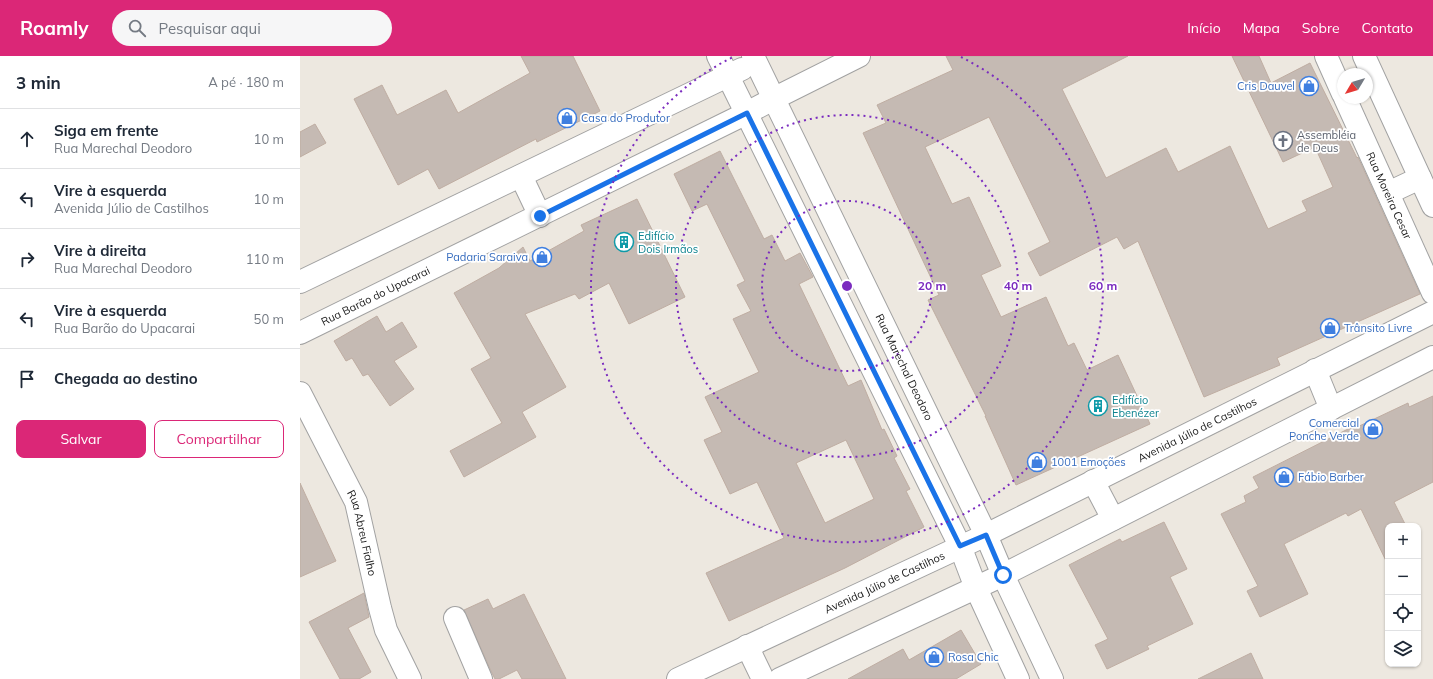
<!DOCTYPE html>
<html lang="pt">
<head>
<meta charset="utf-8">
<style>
  body { margin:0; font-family:Mulish,sans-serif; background:#f6f6f7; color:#1f2937 }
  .controls { position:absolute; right:12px; bottom:12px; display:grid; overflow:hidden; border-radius:8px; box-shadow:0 1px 3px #0004 }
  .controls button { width:36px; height:36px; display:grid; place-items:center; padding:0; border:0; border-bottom:1px solid #e0e1e3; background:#fff; color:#1f2937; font:20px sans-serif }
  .compass { position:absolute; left:1037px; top:12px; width:36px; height:36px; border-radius:50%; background:#fff; box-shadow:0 1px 3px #0004; rotate:232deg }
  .stop { position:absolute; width:12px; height:12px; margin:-9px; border:3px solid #1a73e8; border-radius:50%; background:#fff }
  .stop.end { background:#1a73e8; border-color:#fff; box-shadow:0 1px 4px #0008 }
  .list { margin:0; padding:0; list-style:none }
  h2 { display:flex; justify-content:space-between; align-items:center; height:52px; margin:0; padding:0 16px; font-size:17px }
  h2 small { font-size:13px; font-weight:400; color:#747a83 }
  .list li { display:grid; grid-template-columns:26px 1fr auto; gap:12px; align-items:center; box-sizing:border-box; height:60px; padding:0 16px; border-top:1px solid #e0e1e3 }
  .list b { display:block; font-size:15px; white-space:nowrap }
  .list p { margin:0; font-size:13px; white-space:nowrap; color:#747a83 }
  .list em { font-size:13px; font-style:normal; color:#747a83 }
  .actions { display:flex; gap:8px; padding:12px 16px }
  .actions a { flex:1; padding:9px 0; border:1px solid #db2777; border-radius:8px; text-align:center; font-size:14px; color:#db2777 }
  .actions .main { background:#db2777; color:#fff }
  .icon { flex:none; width:22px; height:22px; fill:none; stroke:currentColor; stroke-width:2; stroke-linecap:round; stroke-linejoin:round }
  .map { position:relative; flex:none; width:1133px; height:623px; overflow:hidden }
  header { display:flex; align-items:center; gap:24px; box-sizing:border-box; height:56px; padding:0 20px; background:#db2777; color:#fff }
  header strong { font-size:19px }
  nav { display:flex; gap:22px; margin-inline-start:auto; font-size:14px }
  .search { width:280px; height:36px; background:#f6f6f7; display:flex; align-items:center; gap:10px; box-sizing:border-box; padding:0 14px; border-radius:22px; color:#747a83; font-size:15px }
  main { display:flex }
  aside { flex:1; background:#fff }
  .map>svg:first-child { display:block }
  .building { fill:#c5bab3; stroke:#bfada2; fill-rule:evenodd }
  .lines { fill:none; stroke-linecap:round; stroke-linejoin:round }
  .minor-casing { stroke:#a2a2a2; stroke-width:24 }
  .minor { stroke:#fff; stroke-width:22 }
  .route { stroke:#1a73e8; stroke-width:5 }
  .ring { fill:none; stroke:#7b2cbf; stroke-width:2; stroke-dasharray:2 4 }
  .labels { text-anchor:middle; stroke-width:3.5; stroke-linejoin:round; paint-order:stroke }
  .shop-label { font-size:11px; fill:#366cbe; stroke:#fff; text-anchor:start }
  .worship-label { font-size:11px; fill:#5b616d; stroke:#fff; text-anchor:start }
  .street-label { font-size:11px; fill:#1b1b1b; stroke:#fff }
  .culture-label { font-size:11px; fill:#0d838f; stroke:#fff; text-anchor:start }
  .centre { fill:#7b2cbf; stroke:#fff; stroke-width:2 }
  .ring-label { font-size:12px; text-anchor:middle; font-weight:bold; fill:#7b2cbf; stroke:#fff; stroke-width:3.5; stroke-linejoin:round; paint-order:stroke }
</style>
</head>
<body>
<header>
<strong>Roamly</strong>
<div class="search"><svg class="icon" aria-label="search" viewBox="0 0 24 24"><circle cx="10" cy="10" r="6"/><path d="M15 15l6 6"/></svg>Pesquisar aqui</div>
<nav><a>Início</a><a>Mapa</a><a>Sobre</a><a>Contato</a></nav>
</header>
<main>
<aside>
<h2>3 min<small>A pé · 180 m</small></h2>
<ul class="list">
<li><svg class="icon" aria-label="ahead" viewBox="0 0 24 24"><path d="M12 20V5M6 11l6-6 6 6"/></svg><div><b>Siga em frente</b><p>Rua Marechal Deodoro</p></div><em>10 m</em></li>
<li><svg class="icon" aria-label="left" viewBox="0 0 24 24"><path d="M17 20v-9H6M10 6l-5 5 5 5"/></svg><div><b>Vire à esquerda</b><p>Avenida Júlio de Castilhos</p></div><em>10 m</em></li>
<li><svg class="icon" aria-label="right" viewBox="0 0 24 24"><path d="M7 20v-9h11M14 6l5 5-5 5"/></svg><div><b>Vire à direita</b><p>Rua Marechal Deodoro</p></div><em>110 m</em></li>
<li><svg class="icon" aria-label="left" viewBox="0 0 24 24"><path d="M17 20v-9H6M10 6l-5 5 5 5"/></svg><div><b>Vire à esquerda</b><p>Rua Barão do Upacarai</p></div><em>50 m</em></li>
<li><svg class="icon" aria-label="arrive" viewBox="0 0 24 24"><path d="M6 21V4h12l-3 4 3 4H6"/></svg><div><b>Chegada ao destino</b></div></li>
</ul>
<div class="actions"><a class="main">Salvar</a><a>Compartilhar</a></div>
</aside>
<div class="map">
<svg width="1133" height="623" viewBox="0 0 1133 623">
  <rect width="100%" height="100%" fill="#ede8e0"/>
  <path class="building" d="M221,0H273L300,55L237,86L236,83L139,133L128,113L98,129L54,43L82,29L97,59L146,34L158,57L230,17Z
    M646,0H828L762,33L806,122L866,92L878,116L930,90L968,173L1007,155L1002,145L1033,131L1015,91L983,106L932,0H959L971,27L1010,7L1057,102L1058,101L1120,238L977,302L980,309L904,341L838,185L824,193L817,181L740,220L728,197L750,186L689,61L625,91L652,148L669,141L701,210L681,219L701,261L746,241L768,290L774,287L787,314L818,299L850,368L716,429L685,360H686L628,244L639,239L563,77L586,67L577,49L653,14Z
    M15,68L26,87L0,101V76Z
    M420,95L464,183L472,179L485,205L500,197L513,221L499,228L548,330L561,324L582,374L584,373L597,400L594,402L610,433L606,435L624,471L545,512L429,565L406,517L484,482L457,426L430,438L404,384L422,376L405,341L459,316L433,263L451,255L437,229L445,225L407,148L392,155L374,118ZM546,384L574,443L525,467L496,407Z
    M337,143L385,241L329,268L309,227L279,243L275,238L225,258L266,331L222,356L236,381L164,421L150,395L202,367L171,313L191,302L154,237L199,212L223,191L230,205L284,175L281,169Z
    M77,260L86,276L102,266L117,291L94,305L114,333L90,350L68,318L63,320L52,302L46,305L34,285Z
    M1133,340V426L1094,446L1106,470H1088V509L1061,453L1048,460L1046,457L984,488L1008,538L960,561L947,535L958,530L921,458L946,446L944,440L959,432L953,421L1052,371L1053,373L1108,347L1109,351Z
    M0,427L36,505L0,521Z
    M864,466L887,513L870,521L893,568L847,590L849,593L807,613L795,589L808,583L769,509L820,483L822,486Z
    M64,537L69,561L48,572L71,616L59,623H40L9,566Z
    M224,538L266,623H222L217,614L199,623H195L190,613L164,554L188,543L193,553Z
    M661,574L681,608L656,623H548L603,593L609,604Z
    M951,597L963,623H898Z"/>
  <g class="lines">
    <defs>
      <g id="minor">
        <path d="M418,0L660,490L676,532L718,623"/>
        <path id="s1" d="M453,0L686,479L703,519L752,623"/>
        <path d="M1026,0L1043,38"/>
        <path d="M1064,0L1133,150"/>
        <path id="s2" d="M1045,42L1133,237"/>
        <path d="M221,120L240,160"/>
        <path d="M1088,137L1120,122"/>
        <path d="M0,226L442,13"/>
        <path id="s3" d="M0,277L447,57L475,42L559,0"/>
        <path d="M1015,314L1031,353"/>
        <path id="s4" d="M0,337L56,446L80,552L86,574L110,623"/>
        <path d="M793,425L813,463"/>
        <path d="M155,562L181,623"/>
        <path d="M447,590L463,623"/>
        <path id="s5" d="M378,623L686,479L1133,256"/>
        <path d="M480,623L703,519L1133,301"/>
      </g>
    </defs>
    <use href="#minor" class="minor-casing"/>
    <use href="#minor" class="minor"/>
  </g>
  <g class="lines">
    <path class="route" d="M240,160L447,57L660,490L686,479L703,519"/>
  </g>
  <g class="ring">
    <circle cx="547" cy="230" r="85"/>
    <circle cx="547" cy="230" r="171"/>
    <path d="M661 1A256 256 0 1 1 433 1"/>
  </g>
  <defs>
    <symbol id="shop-ring" viewBox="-11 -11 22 22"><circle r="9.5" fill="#fff" stroke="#3f7fe0" stroke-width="1.5"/><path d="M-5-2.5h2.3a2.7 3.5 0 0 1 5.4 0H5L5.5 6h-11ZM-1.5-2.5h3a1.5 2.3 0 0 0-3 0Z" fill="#3f7fe0"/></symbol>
    <symbol id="church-ring" viewBox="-11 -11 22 22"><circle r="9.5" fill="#fff" stroke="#6b7280" stroke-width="1.5"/><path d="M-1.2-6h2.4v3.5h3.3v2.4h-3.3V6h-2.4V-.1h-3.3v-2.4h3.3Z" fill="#6b7280"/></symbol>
    <symbol id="building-ring" viewBox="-11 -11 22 22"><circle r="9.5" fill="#fff" stroke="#0f9aa8" stroke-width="1.5"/><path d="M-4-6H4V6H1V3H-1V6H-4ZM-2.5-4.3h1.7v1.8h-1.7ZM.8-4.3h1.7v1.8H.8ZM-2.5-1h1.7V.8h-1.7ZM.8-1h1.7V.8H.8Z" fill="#0f9aa8"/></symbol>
  </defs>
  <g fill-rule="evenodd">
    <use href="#shop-ring" x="998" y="19" width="22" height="22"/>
    <use href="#shop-ring" x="256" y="51" width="22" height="22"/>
    <use href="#church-ring" x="972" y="74" width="22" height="22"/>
    <use href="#building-ring" x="313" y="175" width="22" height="22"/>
    <use href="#shop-ring" x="231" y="190" width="22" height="22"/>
    <use href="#shop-ring" x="1019" y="261" width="22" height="22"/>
    <use href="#building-ring" x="787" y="339" width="22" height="22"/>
    <use href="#shop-ring" x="1062" y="362" width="22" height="22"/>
    <use href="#shop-ring" x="726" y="395" width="22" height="22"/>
    <use href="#shop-ring" x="973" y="410" width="22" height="22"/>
    <use href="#shop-ring" x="623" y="590" width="22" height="22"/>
  </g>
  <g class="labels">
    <g class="shop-label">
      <text x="995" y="34" text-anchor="end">Cris Dauvel</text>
      <text x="281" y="66">Casa do Produtor</text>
      <text x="228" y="205" text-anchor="end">Padaria Saraiva</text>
      <text x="1044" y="276">Trânsito Livre</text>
      <text x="1059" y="371" text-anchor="end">Comercial<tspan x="1059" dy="13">Ponche Verde</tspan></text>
      <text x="751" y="410">1001 Emoções</text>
      <text x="998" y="425">Fábio Barber</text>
      <text x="648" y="605">Rosa Chic</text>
    </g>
    <g class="worship-label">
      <text x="997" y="83">Assembléia<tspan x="997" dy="13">de Deus</tspan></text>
    </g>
    <g class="street-label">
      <text dy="4" stroke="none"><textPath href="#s2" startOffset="107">Rua Moreira Cesar</textPath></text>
      <text dy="4" stroke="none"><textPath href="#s3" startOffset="84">Rua Barão do Upacarai</textPath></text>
      <text dy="4" stroke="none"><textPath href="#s1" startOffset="346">Rua Marechal Deodoro</textPath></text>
      <text dy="4" stroke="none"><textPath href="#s5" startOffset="576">Avenida Júlio de Castilhos</textPath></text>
      <text dy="4" stroke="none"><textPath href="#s4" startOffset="154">Rua Abreu Fialho</textPath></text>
      <text dy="4" stroke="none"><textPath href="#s5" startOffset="228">Avenida Júlio de Castilhos</textPath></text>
    </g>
    <g class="culture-label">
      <text x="338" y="184">Edifício<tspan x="338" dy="13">Dois Irmãos</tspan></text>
      <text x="812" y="348">Edifício<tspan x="812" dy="13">Ebenézer</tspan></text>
    </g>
  </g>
  <circle cx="547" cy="230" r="6" class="centre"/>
  <g class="ring-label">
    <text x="632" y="234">20 m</text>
    <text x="718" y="234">40 m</text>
    <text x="803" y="234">60 m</text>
  </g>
</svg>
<div class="controls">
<button>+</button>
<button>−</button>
<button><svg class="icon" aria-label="locate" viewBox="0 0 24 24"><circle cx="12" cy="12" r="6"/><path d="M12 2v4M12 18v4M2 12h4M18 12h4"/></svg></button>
<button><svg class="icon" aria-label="layers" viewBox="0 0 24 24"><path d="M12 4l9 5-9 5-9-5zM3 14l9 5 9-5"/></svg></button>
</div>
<svg class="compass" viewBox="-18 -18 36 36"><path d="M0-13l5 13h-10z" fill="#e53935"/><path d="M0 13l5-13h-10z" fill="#747a83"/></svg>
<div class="stop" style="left:703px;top:519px"></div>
<div class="stop end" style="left:240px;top:160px"></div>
</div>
</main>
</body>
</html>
